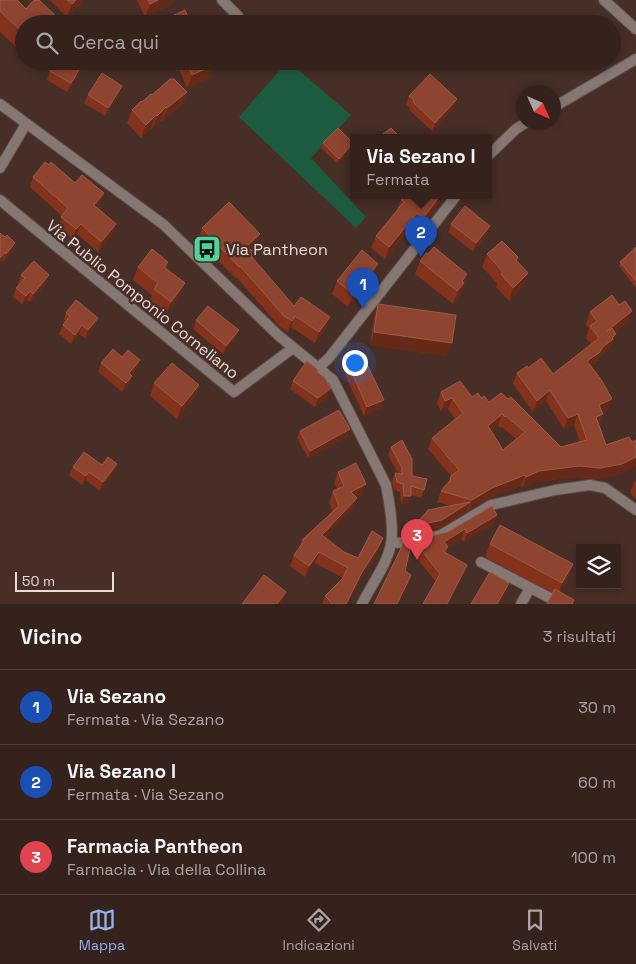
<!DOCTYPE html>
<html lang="it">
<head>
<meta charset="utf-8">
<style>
  body { margin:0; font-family:"Space Grotesk",sans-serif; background:#3d2a26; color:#f1f3f6 }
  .controls { position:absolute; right:15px; bottom:15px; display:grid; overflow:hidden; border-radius:0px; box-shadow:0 2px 8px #0003 }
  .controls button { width:45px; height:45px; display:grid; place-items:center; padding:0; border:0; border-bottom:1px solid #4f3f3b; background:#35221d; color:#f1f3f6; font:25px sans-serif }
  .compass { position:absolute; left:516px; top:85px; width:45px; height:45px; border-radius:50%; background:#35221d; box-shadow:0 2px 8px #0003; rotate:135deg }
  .scale { position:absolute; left:15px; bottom:12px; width:99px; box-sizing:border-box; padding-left:5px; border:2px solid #ebdad6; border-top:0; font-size:14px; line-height:18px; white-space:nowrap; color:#ebdad6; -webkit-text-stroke:4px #472e27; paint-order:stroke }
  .you { position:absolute; left:354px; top:362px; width:18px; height:18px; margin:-12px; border:4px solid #fff; border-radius:50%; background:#1a73e8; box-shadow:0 0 0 8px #1a73e833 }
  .badge { display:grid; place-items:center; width:32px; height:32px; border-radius:50%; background:#95b2f1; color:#fff; font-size:16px; font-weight:700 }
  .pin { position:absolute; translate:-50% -41px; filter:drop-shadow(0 1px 2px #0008) }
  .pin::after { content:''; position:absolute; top:26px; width:18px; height:15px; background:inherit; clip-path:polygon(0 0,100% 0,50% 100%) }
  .popup { position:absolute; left:350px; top:134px; width:142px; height:65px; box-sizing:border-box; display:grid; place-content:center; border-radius:0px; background:#35221d; filter:drop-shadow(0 1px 4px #0005); font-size:16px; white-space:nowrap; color:#aaa4a4 }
  .popup b { font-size:19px; color:#f1f3f6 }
  .popup::after { content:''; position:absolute; left:50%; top:100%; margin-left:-10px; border:10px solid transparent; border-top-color:#35221d }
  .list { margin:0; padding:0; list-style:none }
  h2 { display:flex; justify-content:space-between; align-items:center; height:65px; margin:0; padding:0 20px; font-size:21px }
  h2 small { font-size:16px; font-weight:400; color:#aaa4a4 }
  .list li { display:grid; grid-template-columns:32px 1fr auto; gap:15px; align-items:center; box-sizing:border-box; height:75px; padding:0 20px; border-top:1px solid #4f3f3b }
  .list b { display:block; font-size:19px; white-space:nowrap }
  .list p { margin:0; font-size:16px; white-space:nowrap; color:#aaa4a4 }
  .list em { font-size:16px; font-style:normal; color:#aaa4a4 }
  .icon { flex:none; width:28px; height:28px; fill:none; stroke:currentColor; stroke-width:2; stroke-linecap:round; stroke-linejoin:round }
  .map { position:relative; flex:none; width:636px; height:604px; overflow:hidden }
  .search { position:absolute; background:#35221d; box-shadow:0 2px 8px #0003; left:15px; right:15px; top:15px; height:55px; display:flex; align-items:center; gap:12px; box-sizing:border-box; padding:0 18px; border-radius:28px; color:#aaa4a4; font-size:19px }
  .sheet { height:290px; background:#35221d }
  nav { display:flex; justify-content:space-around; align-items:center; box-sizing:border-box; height:70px; border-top:1px solid #4f3f3b; background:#35221d; font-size:14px; color:#aaa4a4 }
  nav a { display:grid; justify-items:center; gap:2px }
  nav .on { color:#95b2f1 }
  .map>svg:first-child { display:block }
  .green { fill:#1d5b41 }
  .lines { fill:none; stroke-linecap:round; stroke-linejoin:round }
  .street-casing { stroke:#614a43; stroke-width:12 }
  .street { stroke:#857773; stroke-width:10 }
  .wall { fill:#83321b; fill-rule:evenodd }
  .shaded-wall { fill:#662917 }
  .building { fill:#8e442f; stroke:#9d5b49; fill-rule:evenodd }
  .labels { text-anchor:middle; stroke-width:5; stroke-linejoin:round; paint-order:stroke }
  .poi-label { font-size:16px; fill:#ebdad6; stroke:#472e27; text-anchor:start }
  .street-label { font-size:16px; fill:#ebdad6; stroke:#472e27 }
</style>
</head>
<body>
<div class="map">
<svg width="636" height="604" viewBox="0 0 636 604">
  <rect width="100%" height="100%" fill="#472e27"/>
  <path class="green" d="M288,61L351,115L311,158L366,217L356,228L239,117Z"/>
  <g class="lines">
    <defs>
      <path id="street" d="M222,0L238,16
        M604,0L636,29
        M0,104L164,225L279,336L333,380L386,485C389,500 394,528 391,544C387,565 371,585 362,604
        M554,107L636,59
        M488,156L516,129L527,122
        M0,168L26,124
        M0,200L234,392L293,348
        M319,367L329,358L456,196
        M391,543L412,542L441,535L491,505L555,490L590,485L605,488L636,510
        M481,562L552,599
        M521,604L530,588"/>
    </defs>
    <use href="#street" class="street-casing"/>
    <use href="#street" class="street"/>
  </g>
  <path class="wall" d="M0,0L24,24V55L0,32Z
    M50,0H84L67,17Z
    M137,0H173L172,4L145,17Z
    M176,61H212L214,65L209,78L187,88Z
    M81,70L67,92L47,80L50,71Z
    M187,92L182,105L162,121L161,120L152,129L151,128L141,138L127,123L132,110L152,95Z
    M88,95H119L105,116L84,103Z
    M409,96L457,99L454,108L432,131L410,111V108L406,104Z
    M323,143H353L352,148L337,163L321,148Z
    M49,165L75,183L104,193L100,203L96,207L116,224L112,234L98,252L77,234L73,239L58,227L62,216L30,187L33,177Z
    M401,199L440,202L419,230L413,225L385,259L371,248L376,236L397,210Z
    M451,224L487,234L473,252L448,232Z
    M202,228L256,245L251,250L254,253L252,258L294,306L326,328L315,343L291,327L288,332L280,327L236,277L235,278L198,239Z
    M0,233L12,251L3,262L2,261Z
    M636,247V288L619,266L620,262Z
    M428,254L467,274L460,295L453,304L415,274L420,261Z
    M487,254L518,257L517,261L528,273L524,285L509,301L496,287L497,283L482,267Z
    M168,262L166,268L185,283L180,296L166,315L149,302L152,295L133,280L138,267Z
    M21,275L46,284L30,302L27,300L22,304L13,297L16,288L19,285L18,284Z
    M373,277L348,307L332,294L337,281Z
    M378,304L447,356L370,345L374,317Z
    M619,305L632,311L628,322L615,332L616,334L612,345L610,347L609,350L600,357L595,364L591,366L612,399L608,410L603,412L599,425L606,445L618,475L596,479L576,477L535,482L522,488L521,486L488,499L438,529L416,534L413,533L416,524L451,506L437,502L441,491L449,482L451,476L428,449L432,438L455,419L448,409L441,412L437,403L441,392L481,398L489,402L561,447L580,442L574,425L564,429L546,401L533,412L513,384L517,373L528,368L553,374L591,344L586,338L589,328L586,324L590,312ZM498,425L501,428L502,427L516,439L503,450L491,430Z
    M66,313L98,318L95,326L85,339L79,334L71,344L59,334L63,325L65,323L63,321Z
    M196,320L236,338L223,354L193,329Z
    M347,361L381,408L364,416L343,370Z
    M101,363L137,369L132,375L129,384L122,392L98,372Z
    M318,370L317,373L328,397L315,407L290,389L293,381Z
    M154,383L199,385L194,398L177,419L150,396Z
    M350,429L347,437L308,458L297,438L300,431Z
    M391,447L412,476L424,490L421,498L411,495L408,504H401L400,492L394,490L392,481L395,473H398L388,455Z
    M102,465L113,473L100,491L86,480L82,485L69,475L73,467Z
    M338,472L362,495L357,498L353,509L325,538L344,552L358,558L383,538L373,560L358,583L347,604H322L325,596L343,578L315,563L305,577L290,566L294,555L299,548L302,540L333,512L329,502L333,491L337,489L334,483Z
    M636,481V499L630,493L634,482Z
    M497,515L494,524L464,542L461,539L448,547L446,553L464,574L436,582L412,552L416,543Z
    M490,544L573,564L568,576L560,592L574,600L573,604H547L553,593L485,557Z"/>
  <path class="shaded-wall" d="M76,0H84L67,17L72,4Z
    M158,0H173L172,4L145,17L150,4Z
    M58,18L56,24H52Z
    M84,62L81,70L67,92L71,83Z
    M214,65L209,78L187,88L192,75Z
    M122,86L119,95L105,116L108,108Z
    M187,92L182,105L162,121L167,108Z
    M457,99L454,108L432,131L435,123Z
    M166,107L161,120L152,129L157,116Z
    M156,115L151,128L141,138L146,125Z
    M353,143L352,148L337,163L339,159Z
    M104,193L100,203L90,215L94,205Z
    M440,196H442L440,202L419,230L423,218Z
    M417,213L413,225L385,259L389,247Z
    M81,224L77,234L73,239L76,229Z
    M116,224L112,234L98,252L101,242Z
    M490,226L487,234L473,252L476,243Z
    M260,234L256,245L244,257L247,246Z
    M15,243L12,251L3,262L6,254Z
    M5,252L2,261L0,263V258Z
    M378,264L373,277L348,307L353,294Z
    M528,273L524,285L509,301L513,288Z
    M467,274L460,295L453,304L462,281Z
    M49,275L46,284L30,302L33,294Z
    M185,283L180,296L166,315L171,302Z
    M30,291L27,300L22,304L26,296Z
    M632,311L628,322L603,342L607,331Z
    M295,316L291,327L288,332L292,321Z
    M330,317L326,328L315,343L319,332Z
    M98,318L95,326L85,339L88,330Z
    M82,325L79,334L71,344L75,335Z
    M239,330L236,338L223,354L226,346Z
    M374,332L452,343L447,356L370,345Z
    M616,334L612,345L610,347L609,350L600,357L595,364L583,372L587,361Z
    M140,360L137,369L126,382L129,373Z
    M132,376L129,384L122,392L126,383Z
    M199,385L194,398L177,419L182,406Z
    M331,388L328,397L315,407L318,398Z
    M550,390L546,401L533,412L537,401Z
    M452,398L448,409L441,412L445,401Z
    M612,399L608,410L595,416L599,405Z
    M384,400L381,408L364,416L367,407Z
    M502,414L498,425L484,437L488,426Z
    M578,414L574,425L564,429L568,418Z
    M603,414L599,425L596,417Z
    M350,429L347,437L308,458L310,451Z
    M636,457V467L618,475L596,479L576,477L535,482L522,488L526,477L539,471Z
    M117,464L113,473L100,491L103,482Z
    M89,472L86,480L82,485L86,476Z
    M525,475L521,486L488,499L468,511L472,500L492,488Z
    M366,484L362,495L347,503L351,492Z
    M404,496H411L408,504H401Z
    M357,498L353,509L318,546L322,535Z
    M470,502L467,511L438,529L416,534L419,525Z
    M497,515L494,524L464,542L467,533Z
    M465,529L461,539L441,551L444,542Z
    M383,538L373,560L358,583L347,604H346L362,572Z
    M319,552L315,563L305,577L309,566Z
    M573,564L568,576L558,595L562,583Z
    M467,565L464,574L448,604H447Z
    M411,575L408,584L398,604H397Z
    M509,583L504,596L500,604H497Z
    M286,592L282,604H277Z"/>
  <path class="building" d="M0,0H17L26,9L34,0H39L58,18L52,24H24V34L0,11Z
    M67,0H76L72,4Z
    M148,0H158L150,4Z
    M185,10L191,24H166L164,20Z
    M56,61H83L84,62L71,83L50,71Z
    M186,61H212L214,65L192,75Z
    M102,73L122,86L108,108L88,95Z
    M430,74L457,99L435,123L413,102L414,100L409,96Z
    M170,79H174L187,92L167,108L166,107L157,116L156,115L146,125L132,110L141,101L142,102L151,94L152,95Z
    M338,128L353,143L339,159L323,143Z
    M391,128L401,138H380L383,134Z
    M45,162L49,165L51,162L75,183L82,175L104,193L94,205L116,224L101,242L81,224L76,229L61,217L68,208L33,177Z
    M404,196H440L423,218L417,213L389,247L376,236L404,202L401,199Z
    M229,202L260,234L247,246L254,253L251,256L294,306L301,297L330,317L319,332L295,316L292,321L284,316L240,266L239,267L202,228Z
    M465,206L490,226L476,243L451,224Z
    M0,233L5,237L7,235L15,243L6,254L5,252L0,258Z
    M502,241L518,257L516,260L528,273L513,288L501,274L503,272L487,254Z
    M434,247L467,274L462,281L464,283L457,291L420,261L426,253L428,254Z
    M636,247V281L620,262Z
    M152,249L168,262L164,267L185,283L171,302L154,289L158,283L138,267Z
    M362,250L378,264L353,294L337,281Z
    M34,261L49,275L33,294L30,291L26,296L16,288L25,278L21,275Z
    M612,295L619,305L625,301L632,311L607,331L612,328L616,334L612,338L613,339L604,346L599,353L587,361L602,381L612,399L599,405L603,414L596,417L606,445L629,437L632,442L636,440V457L622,464L600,468L580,466L539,471L526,477L525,475L492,488L472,500L441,491L450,480L451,476L459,470L432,438L463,413L452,398L445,401L441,392L460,381L472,397L478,393L481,398L484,396L489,402L501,393L508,399L511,397L561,447L587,440L578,414L568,418L550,390L537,401L517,373L527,366L528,368L541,358L553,374L599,338L590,326L597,321L590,312ZM502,414L505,417L506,416L525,432L503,450L488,426Z
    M76,300L98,318L88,330L82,325L75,335L63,325L70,316L66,313Z
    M378,304L456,315L452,343L374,332Z
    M208,306L239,330L226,346L196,320Z
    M113,349L122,357L128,350L140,360L129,373L132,376L126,383L101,363Z
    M362,354L384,400L367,407L347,361Z
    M307,361L318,370L317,372L324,377L331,388L318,398L293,381Z
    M172,363L199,385L182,406L154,383Z
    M339,410L350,429L310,451L300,431Z
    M402,440L412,459V476L427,479L424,490L411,486V496H404L403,484L397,482L395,473L402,474V468L391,447Z
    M84,452L102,465L108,457L117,464L103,482L89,472L86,476L73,467Z
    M356,463L366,484L351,492L357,498L322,535L344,552L358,558L372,531L383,538L377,549L362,572L346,604H331V602L325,596L342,579L348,568L319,552L309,566L294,555L304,541L302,540L339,506L333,491L344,486L338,472Z
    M470,502L442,520L419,525L416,524L428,510Z
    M492,506L497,515L467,533L465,529L444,542L448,547L443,551L467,565L447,604H423L440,574L416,543L423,538L448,532Z
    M500,525L573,564L562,583L490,544Z
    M405,540H412L405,571L411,575L397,604H374Z
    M490,572L509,583L497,604H471Z
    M264,575L286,592L277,604H242Z
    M555,589L574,600L572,604H547Z"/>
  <defs>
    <symbol id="bus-square" viewBox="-11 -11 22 22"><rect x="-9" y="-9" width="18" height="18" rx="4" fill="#4bd49b" stroke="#472e27"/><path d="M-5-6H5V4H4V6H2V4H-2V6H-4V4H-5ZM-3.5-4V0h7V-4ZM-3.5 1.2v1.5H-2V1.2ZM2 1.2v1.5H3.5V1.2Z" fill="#111"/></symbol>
  </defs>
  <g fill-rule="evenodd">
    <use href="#bus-square" x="191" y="233" width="32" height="32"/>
  </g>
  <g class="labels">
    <g class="poi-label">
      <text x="226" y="255">Via Pantheon</text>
    </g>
    <g class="street-label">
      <text transform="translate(143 299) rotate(39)" y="6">Via Publio Pomponio Corneliano</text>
    </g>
  </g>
</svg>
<div class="controls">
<button><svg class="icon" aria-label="layers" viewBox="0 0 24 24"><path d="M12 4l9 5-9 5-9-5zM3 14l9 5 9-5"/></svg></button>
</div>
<svg class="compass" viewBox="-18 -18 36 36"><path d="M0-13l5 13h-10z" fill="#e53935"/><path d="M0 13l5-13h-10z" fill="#aaa4a4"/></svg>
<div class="scale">50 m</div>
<div class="you"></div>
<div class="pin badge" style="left:363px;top:309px;background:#1a4fb4">1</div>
<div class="pin badge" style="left:421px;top:257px;background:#1a4fb4">2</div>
<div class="popup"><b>Via Sezano I</b>Fermata</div>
<div class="pin badge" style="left:417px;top:560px;background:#e0444e">3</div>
<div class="search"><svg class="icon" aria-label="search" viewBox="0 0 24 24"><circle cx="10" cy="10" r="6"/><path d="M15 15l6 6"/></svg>Cerca qui</div>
</div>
<section class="sheet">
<h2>Vicino<small>3 risultati</small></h2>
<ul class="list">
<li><span class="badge" style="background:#1a4fb4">1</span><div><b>Via Sezano</b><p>Fermata · Via Sezano</p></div><em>30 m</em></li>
<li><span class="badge" style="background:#1a4fb4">2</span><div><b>Via Sezano I</b><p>Fermata · Via Sezano</p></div><em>60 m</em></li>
<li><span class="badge" style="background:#e0444e">3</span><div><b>Farmacia Pantheon</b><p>Farmacia · Via della Collina</p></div><em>100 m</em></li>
</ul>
</section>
<nav>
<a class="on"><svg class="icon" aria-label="map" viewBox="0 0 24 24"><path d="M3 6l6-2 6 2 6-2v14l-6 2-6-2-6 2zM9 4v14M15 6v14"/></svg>Mappa</a>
<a><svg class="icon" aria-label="directions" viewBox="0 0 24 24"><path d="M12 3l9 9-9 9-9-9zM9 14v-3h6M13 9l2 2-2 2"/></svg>Indicazioni</a>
<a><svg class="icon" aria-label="saved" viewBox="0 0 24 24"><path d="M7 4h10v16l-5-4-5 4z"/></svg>Salvati</a>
</nav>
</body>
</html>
